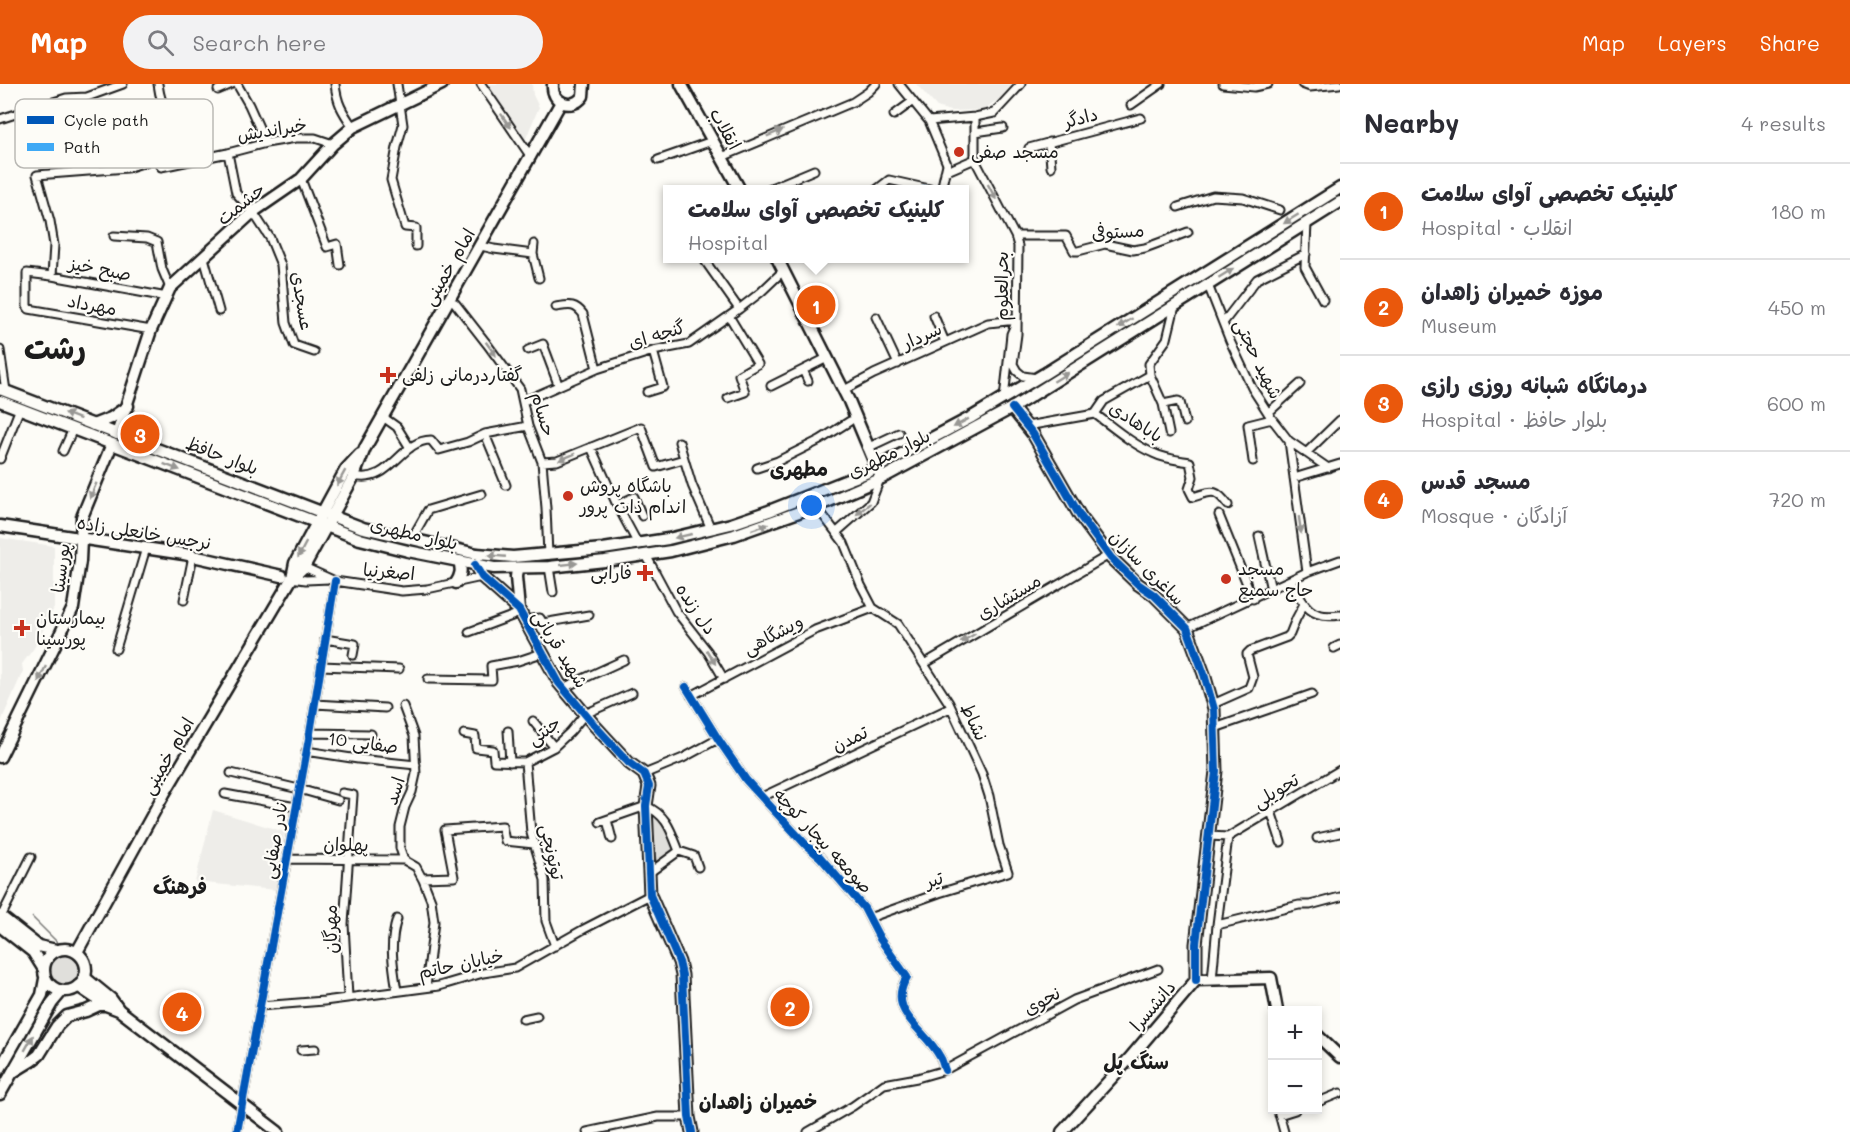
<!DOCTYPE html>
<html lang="en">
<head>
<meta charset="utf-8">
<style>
  body { margin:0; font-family:Mali,"Playpen Sans Arabic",sans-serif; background:#f2f2f3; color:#2b2b33 }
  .controls { position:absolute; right:18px; bottom:18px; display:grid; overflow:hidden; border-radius:0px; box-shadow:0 3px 9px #0003 }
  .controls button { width:54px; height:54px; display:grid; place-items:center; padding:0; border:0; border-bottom:2px solid #e1e1e2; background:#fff; color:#2b2b33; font:30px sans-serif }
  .you { position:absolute; left:812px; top:422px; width:21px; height:21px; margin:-15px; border:4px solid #fff; border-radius:50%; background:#1a73e8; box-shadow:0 0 0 9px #1a73e833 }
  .badge { display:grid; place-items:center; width:39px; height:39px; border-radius:50%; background:#ea580c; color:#fff; font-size:20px; font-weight:700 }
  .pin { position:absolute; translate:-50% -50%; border:3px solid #fff; box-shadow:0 2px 6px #0006 }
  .popup { position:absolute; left:663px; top:101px; width:306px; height:78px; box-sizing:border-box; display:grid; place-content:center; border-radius:0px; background:#fff; filter:drop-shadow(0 2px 4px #0005); font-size:20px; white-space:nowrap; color:#7c7c81 }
  .popup b { font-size:22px; color:#2b2b33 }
  .popup::after { content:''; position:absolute; left:50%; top:100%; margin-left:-12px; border:12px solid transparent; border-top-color:#fff }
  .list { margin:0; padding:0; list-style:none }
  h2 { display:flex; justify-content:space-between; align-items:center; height:78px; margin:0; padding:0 24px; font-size:26px }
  h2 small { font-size:20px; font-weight:400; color:#7c7c81 }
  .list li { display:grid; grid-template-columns:39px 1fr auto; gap:18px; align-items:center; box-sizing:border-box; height:96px; padding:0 24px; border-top:2px solid #e1e1e2 }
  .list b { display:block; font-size:22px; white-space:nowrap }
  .list p { margin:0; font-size:20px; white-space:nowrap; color:#7c7c81 }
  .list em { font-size:20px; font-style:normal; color:#7c7c81 }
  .icon { flex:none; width:33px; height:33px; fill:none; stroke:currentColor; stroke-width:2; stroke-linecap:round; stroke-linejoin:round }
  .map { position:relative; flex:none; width:1340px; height:1048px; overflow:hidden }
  header { display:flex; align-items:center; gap:36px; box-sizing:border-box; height:84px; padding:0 30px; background:#ea580c; color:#fff }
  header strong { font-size:28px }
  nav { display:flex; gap:33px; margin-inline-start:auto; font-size:21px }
  .search { width:420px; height:54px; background:#f2f2f3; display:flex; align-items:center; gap:15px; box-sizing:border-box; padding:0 21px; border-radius:33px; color:#7c7c81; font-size:22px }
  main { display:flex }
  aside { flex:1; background:#fff }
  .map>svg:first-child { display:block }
  .built { fill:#eeede9 }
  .green { fill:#e0dfdb; stroke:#7e7e7c; stroke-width:1.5 }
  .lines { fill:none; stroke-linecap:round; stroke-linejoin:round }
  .street-casing { stroke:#1c1c1c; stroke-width:11 }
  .secondary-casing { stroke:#1c1c1c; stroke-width:15 }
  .primary-casing { stroke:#1c1c1c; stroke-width:15 }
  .street { stroke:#fdfcf7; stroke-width:7 }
  .secondary { stroke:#fdfcf7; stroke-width:10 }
  .primary { stroke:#fdfcf7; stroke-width:10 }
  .quiet { stroke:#3fa9f5; stroke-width:6; stroke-dasharray:12 6; stroke-linecap:butt }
  .cycleway-casing { stroke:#fdfcf7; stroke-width:11 }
  .cycleway { stroke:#0057b8; stroke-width:8 }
  .oneway { fill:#989794 }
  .poi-dot { fill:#c8321e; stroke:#fdfcf7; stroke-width:2 }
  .labels { text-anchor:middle; stroke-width:4.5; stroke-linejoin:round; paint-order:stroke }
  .street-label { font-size:18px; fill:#1c1c1c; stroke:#fdfcf7 }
  .poi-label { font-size:18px; fill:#1c1c1c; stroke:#fdfcf7; text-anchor:start }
  .neighbourhood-label { font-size:20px; font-weight:bold; fill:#1c1c1c; stroke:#fdfcf7 }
  .town-label { font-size:30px; font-weight:bold; fill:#1c1c1c; stroke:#fdfcf7 }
  .key { fill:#fdfcf7; stroke:#bab9b5; stroke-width:1.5 }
  .key-label { font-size:16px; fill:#1c1c1c }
</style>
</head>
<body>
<header>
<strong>Map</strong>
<div class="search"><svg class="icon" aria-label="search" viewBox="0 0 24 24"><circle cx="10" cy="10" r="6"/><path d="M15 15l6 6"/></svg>Search here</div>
<nav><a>Map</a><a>Layers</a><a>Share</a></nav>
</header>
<main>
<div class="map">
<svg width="1340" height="1048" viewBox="0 0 1340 1048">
  <rect width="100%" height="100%" fill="#fdfcf7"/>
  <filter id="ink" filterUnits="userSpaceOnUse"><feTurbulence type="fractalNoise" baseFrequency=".0167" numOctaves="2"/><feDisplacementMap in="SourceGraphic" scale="12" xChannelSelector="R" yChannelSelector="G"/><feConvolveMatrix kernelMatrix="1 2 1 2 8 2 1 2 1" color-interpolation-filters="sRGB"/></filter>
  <g filter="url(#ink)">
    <path class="built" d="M483,0H532L533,11L539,23L524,59Z
      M916,0H1012L999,15L983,26L950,27L937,23Z
      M0,454L54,462V524L34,564L22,580L23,587L0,640Z
      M213,726L285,748L276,806L195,798Z"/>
    <path class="green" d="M650,728L660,735L676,765L656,778Z
      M32,833L78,879C81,886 81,892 75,897C54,916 33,869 70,871Z"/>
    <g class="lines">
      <defs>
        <path id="street" d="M158,0C162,32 179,50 198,75
          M237,0L249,21L266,59
          M335,0C337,19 342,27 353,43
          M397,0L403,41L397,63L391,96L405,143L416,144V162
          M481,0L531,73
          M899,0L929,37L975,33L994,29L1021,0
          M1223,0L1254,3L1268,0
          M1302,0L1310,3L1339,0
          M218,6L232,0
          M1131,21L1161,0
          M894,31L913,17
          M975,33V76L1015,152L1018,162L1017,250L1013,280L1017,287L1023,292L1037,294
          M0,35L66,14L87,13L123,0
          M929,37L947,80L941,106
          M975,48L1003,44
          M1049,58L1051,83
          M1029,64L1141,34
          M228,69L236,109L253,128L270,154L281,181L286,239L294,261L314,268
          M722,73L853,18L868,8L876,0
          M658,76L712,57
          M945,88L975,75
          M301,95L327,163L337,160L340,181
          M766,106L814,86
          M876,106L889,96L934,106
          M1178,123L1213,112L1243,114L1280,126
          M1307,139L1305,183L1323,216
          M114,152L147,154L157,158L162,185L170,204
          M1015,152H1066L1074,167H1078L1105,160L1133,166L1145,164L1188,148
          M534,160L533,170L539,194
          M481,162L494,165L533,170
          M204,174L219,227
          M703,174L739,225
          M52,192L54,161L50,137L37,91L127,84L155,75L161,83L228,69L266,59L296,54H315L333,60
          M1208,201L1230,257L1252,304L1272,335L1289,357L1328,384
          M455,219L487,260L520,305L528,342L542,378L546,424L548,471
          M556,223C569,221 575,219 583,230L597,285
          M934,232L945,258
          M876,233L898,280
          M1223,239L1257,195L1306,170
          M151,246L29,225L27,222V189L52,192L167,213
          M0,266L6,307
          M528,266L543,260L558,300
          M803,286L808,297
          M1150,291L1163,320L1169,349
          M771,302L827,274
          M842,307L874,290L988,239L1017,236
          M647,308L663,303L653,267
          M728,314L745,308L739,291L758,280L729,232
          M1004,315L1011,250L1015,241
          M524,317L597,285L653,267L689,260L739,225L761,208L784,186
          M1163,320L1178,317L1180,318L1185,338
          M1268,329L1300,300
          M1095,330C1114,344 1132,360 1153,369C1165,375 1178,376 1190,378L1193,393L1189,405L1193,413C1213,407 1215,404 1228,421
          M383,333L397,343L410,364
          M1027,342L1095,330L1104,317L1150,291L1149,280L1167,255L1175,222
          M485,350L506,401
          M1289,357L1307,488
          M679,358L692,401L711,445
          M591,363L617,421L638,460
          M867,364L899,349
          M63,367L73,345
          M1306,369L1340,336
          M0,375L20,324
          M1253,377L1248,341L1272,335
          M542,378L557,377L641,343L656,383L684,375
          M757,384L778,377L820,356L850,337
          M354,392C391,401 400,356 431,356L439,366L468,358L485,350L528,342
          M1294,394L1340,380
          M617,421L634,413L642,432
          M816,422L844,459L861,501L873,524
          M1219,431L1253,515
          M837,448L871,418L880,395
          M1259,452L1271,506
          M411,456L428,426L482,410
          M646,471L676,527L708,568L724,595
          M304,483L335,497L402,507L427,505L482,493
          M549,483L553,508
          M290,494L306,496L329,495
          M1291,496C1303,520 1309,536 1340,531
          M184,516L193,472
          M524,536L540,534L543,539L589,531
          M1187,544L1307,488L1340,476
          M469,548L520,529
          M325,555L355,560L353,571
          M1334,564L1340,561
          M116,565L146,464
          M924,580L1109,471
          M321,582L399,585
          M428,595L492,596L491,582L518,577L542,569
          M686,603L718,655L746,696L807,762L820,773L864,824L880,855L907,893C885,928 926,945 940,973C943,977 943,982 945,986
          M563,604L624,576
          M691,612L815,546L873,524
          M315,620L385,624
          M1213,620L1249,604L1253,593L1247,570L1250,567L1287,553L1290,550L1296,535L1304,520
          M403,622L414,652L416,690L412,708L405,723L400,743V764L404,776L416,783L423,796L431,816L434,838L426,903
          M533,637L554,663
          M1215,644L1312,610
          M508,647L510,678
          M310,649L371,650
          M464,650L475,652L476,664L493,666L494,677L525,678L554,663L570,648L585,630L632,609
          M306,667L358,675L416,681
          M525,678L531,749L545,796L546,837L555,862
          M231,689L299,705L338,716
          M644,690L683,674L718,655
          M342,709L353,711L344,840L348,913
          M225,710L296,723
          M762,713L950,624
          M1271,727L1281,758
          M607,736L612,755
          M600,738L646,722C667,731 671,747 679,767
          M1209,752L1228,753
          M1228,753L1340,686
          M1317,754L1340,749
          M287,775L404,776
          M649,789L679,767L694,772L698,783
          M422,794L454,793L445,746L502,742L505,757L534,760
          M1,833L31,773
          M869,834L939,809L1008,788L999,761L989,712L982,690L949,619L898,540L873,524
          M1217,841L1299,821H1310L1340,813
          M1212,896L1217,841L1228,753
          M397,907C393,882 389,860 397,835
          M260,922L324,917L439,902L483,889L515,884L584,845L650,811
          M523,935L537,932
          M301,966L315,965
          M1318,1018L1340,1009
          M1278,1026L1284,1048
          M1279,1031L1295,1026
          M237,1048L310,649L335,497
          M587,1048L658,1033H689
          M808,1048L853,1022L884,1000L917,994L945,986L1074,916L1158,885"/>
        <path id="secondary" d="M681,0L740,106
          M777,174L849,317L877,384
          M1012,324L1033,350L1080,432L1111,474L1138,500L1154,511L1187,544L1204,590L1214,625L1216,687L1196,860V896
          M93,341L111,334L128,322
          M117,350L151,246L170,204L253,128L301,95L333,60L353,43L442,0
          M0,442L184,470L282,492
          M475,481L482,493L519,526L559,599L595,642L629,679L644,690L649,702L646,722L650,811L679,878L682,891L689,1033L692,1048
          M517,485L516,493L519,526
          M456,499C461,491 462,486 459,477
          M0,673L73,524L80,477L82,433L112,360
          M0,832L38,862L56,866
          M0,842L33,868L43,884
          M84,893L111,915L119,926
          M1196,896L1271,894L1277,926
          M78,902L106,921L119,926L278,1048
          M1318,952L1340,973
          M13,988L31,977L39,971L57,942L67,932L86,927L99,921H106
          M1062,1048L1129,975L1196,896"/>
        <path id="primary" d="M553,0C551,19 572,27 583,12L584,0
          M0,305L363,444L477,470L513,473L603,465L668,455L731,440L769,427L868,388L972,333L1044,290L1340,104
          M0,317L360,455L408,467L494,484L549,483L605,477L671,467L734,451L827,418L880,395
          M878,387L882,394L1012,324L1340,118
          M292,494L295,479L346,385L360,370
          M44 886a21 21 0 1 1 42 0a21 21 0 1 1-42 0Z
          M77,868L164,710L292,494L304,483L354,392L365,364L561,18
          M0,985L42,911L45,895
          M0,1010L52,919L62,907"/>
      </defs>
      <use href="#street" class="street-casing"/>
      <use href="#secondary" class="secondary-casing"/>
      <use href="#primary" class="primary-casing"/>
      <use href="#street" class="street"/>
      <use href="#secondary" class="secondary"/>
      <use href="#primary" class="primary"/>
      <path class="quiet" d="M922,104L934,106"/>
      <defs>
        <path id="cycleway" d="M1012,324L1033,350L1080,432L1111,474L1138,500L1154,511L1187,544L1204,590L1214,625L1216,687L1196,860V896
          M475,481L482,493L519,526L559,599L595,642L629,679L644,690L649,702L646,722L650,811L679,878L682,891L689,1033L692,1048
          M686,603L718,655L746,696L807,762L820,773L864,824L880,855L907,893C885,928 926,945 940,973C943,977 943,982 945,986
          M237,1048L310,649L335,497"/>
      </defs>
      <use href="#cycleway" class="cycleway-casing"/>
      <use href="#cycleway" class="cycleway"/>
    </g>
    <defs><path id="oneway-solid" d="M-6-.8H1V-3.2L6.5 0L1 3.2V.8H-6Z" transform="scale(1.5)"/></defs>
    <g class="oneway">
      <use href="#oneway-solid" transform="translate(506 37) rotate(55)"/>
      <use href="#oneway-solid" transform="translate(775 49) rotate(-23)"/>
      <use href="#oneway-solid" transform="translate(992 108) rotate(62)"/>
      <use href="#oneway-solid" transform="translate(1291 135) rotate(148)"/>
      <use href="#oneway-solid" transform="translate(1226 189) rotate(-32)"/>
      <use href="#oneway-solid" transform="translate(1125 239) rotate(148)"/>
      <use href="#oneway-solid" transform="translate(491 265) rotate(54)"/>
      <use href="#oneway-solid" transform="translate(1061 293) rotate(-32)"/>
      <use href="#oneway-solid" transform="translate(72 332) rotate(-159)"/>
      <use href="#oneway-solid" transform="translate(961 339) rotate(151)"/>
      <use href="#oneway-solid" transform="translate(567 373) rotate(158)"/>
      <use href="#oneway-solid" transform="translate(172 383) rotate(21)"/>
      <use href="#oneway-solid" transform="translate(341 394) rotate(119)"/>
      <use href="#oneway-solid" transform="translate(93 407) rotate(113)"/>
      <use href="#oneway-solid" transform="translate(863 425) rotate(140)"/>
      <use href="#oneway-solid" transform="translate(1300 441) rotate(82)"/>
      <use href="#oneway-solid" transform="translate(760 443) rotate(-18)"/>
      <use href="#oneway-solid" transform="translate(683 452) rotate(167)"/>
      <use href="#oneway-solid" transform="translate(302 466) rotate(118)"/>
      <use href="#oneway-solid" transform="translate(497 472) rotate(-175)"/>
      <use href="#oneway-solid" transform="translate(569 480) rotate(-6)"/>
      <use href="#oneway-solid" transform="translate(968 554) rotate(150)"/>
      <use href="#oneway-solid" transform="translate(711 573) rotate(58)"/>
      <use href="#oneway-solid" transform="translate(42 590) rotate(116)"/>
      <use href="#oneway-solid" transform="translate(29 959) rotate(-60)"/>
    </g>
  </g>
  <g class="poi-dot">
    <circle cx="959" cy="68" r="6"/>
    <path d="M385 282h6v6h6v6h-6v6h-6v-6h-6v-6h6z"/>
    <circle cx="568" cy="412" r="6"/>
    <path d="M642 480h6v6h6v6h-6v6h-6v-6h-6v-6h6z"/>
    <circle cx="1226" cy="495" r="6"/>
    <path d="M19 535h6v6h6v6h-6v6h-6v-6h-6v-6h6z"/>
  </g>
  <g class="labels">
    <g class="street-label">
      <text transform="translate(1081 34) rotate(-15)" y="6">دادگر</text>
      <text transform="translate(725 45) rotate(61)" y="6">انقلاب</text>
      <text transform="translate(272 46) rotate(-9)" y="6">خیراندیش</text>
      <text transform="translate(241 120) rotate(-39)" y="6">حشمت</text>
      <text transform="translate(1118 148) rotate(-4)" y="6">مستوفی</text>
      <text transform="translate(449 183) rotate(-60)" y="6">امام خمینی</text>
      <text transform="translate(100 185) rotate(11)" y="6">صبح خیز</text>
      <text transform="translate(1002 202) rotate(-90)" y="6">بحرالعلوم</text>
      <text transform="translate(302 217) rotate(81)" y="6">عسجدی</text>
      <text transform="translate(92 221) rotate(10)" y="6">مهرداد</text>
      <text transform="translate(657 251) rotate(-17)" y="6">گنجه ای</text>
      <text transform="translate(922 252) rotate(-24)" y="6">سردار</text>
      <text transform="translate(1258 275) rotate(64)" y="6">شهید حجتی</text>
      <text transform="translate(543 330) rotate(74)" y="6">حسام</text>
      <text transform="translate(1136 338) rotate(33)" y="6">باباهادی</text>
      <text transform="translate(889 370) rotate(-26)" y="6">بلوار مطهری</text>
      <text transform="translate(222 372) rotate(21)" y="6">بلوار حافظ</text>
      <text transform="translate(144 449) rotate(9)" y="6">نرجس خانعلی زاده</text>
      <text transform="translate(414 450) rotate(13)" y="6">بلوار مطهری</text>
      <text transform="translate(61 484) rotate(-83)" y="6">پورسینا</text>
      <text transform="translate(1147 484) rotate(45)" y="6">ساغری سازان</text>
      <text transform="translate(389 488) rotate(5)" y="6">اصغرنیا</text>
      <text transform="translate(1009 513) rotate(-31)" y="6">مستشاری</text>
      <text transform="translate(696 525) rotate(56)" y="6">دل زنده</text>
      <text transform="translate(773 551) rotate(-28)" y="6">ویشگاهی</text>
      <text transform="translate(560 565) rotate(58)" y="6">شهید قربانی</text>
      <text transform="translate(974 638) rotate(65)" y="6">نشاط</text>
      <text transform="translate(544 647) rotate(-36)" y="6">جنتی</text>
      <text transform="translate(850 655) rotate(-25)" y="6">تمدن</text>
      <text transform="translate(363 659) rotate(7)" y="6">صفایی 10</text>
      <text transform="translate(168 672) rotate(-60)" y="6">امام خمینی</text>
      <text transform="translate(395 707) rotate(-72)" y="6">اسد</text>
      <text transform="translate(1276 707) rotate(-31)" y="6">تحویلی</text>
      <text transform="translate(275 756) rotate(-80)" y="6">نادر صفایی</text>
      <text transform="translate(823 757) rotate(47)" y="6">صومعه بیجار کوچه</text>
      <text transform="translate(346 761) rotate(1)" y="6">پهلوان</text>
      <text transform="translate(552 768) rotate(78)" y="6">توتونچی</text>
      <text transform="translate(934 796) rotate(-18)" y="6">تیر</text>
      <text transform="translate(331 845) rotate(-90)" y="6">مهرگان</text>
      <text transform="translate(461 880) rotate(-12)" y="6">خیابان حاتم</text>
      <text transform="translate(1042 917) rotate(-29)" y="6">نحوی</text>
      <text transform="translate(1153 922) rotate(-50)" y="6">دانشسرا</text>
    </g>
    <g class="poi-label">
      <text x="971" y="74">مسجد صفی</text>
      <text x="402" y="297">گفتاردرمانی زلفی</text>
      <text x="580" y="408">باشگاه پروش<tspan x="580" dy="21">اندام ذات پرور</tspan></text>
      <text x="1238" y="491">مسجد<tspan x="1238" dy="21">حاج سمیع</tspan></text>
      <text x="632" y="495" text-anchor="end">فارابی</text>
      <text x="36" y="540">بیمارستان<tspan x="36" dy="21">پورسینا</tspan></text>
    </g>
    <g class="neighbourhood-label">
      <text x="799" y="392">مطهری</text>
      <text x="180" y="810">فرهنگ</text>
      <text x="1136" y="985">سنگ پل</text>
      <text x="758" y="1025">خمیران زاهدان</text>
    </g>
    <g class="town-label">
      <text x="55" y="275">رشت</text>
    </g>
  </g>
  <rect x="15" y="15" width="198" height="69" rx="9" class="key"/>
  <rect x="27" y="32" width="27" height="8" fill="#0057b8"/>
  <rect x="27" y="59" width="27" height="8" fill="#3fa9f5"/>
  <g class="key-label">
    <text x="64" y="42">Cycle path</text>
    <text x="64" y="69">Path</text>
  </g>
</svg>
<div class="controls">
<button>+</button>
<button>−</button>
</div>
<div class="you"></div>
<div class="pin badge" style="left:816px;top:221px">1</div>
<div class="popup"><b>کلینیک تخصصی آوای سلامت</b>Hospital</div>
<div class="pin badge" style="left:790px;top:923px">2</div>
<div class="pin badge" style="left:140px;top:350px">3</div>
<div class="pin badge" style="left:182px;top:928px">4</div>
</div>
<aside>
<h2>Nearby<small>4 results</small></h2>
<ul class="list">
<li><span class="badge">1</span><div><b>کلینیک تخصصی آوای سلامت</b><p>Hospital · انقلاب</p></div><em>180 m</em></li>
<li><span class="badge">2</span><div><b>موزه خمیران زاهدان</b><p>Museum</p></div><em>450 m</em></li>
<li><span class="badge">3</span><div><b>درمانگاه شبانه روزی رازی</b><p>Hospital · بلوار حافظ</p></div><em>600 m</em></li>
<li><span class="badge">4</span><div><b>مسجد قدس</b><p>Mosque · آزادگان</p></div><em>720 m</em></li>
</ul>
</aside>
</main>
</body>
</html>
